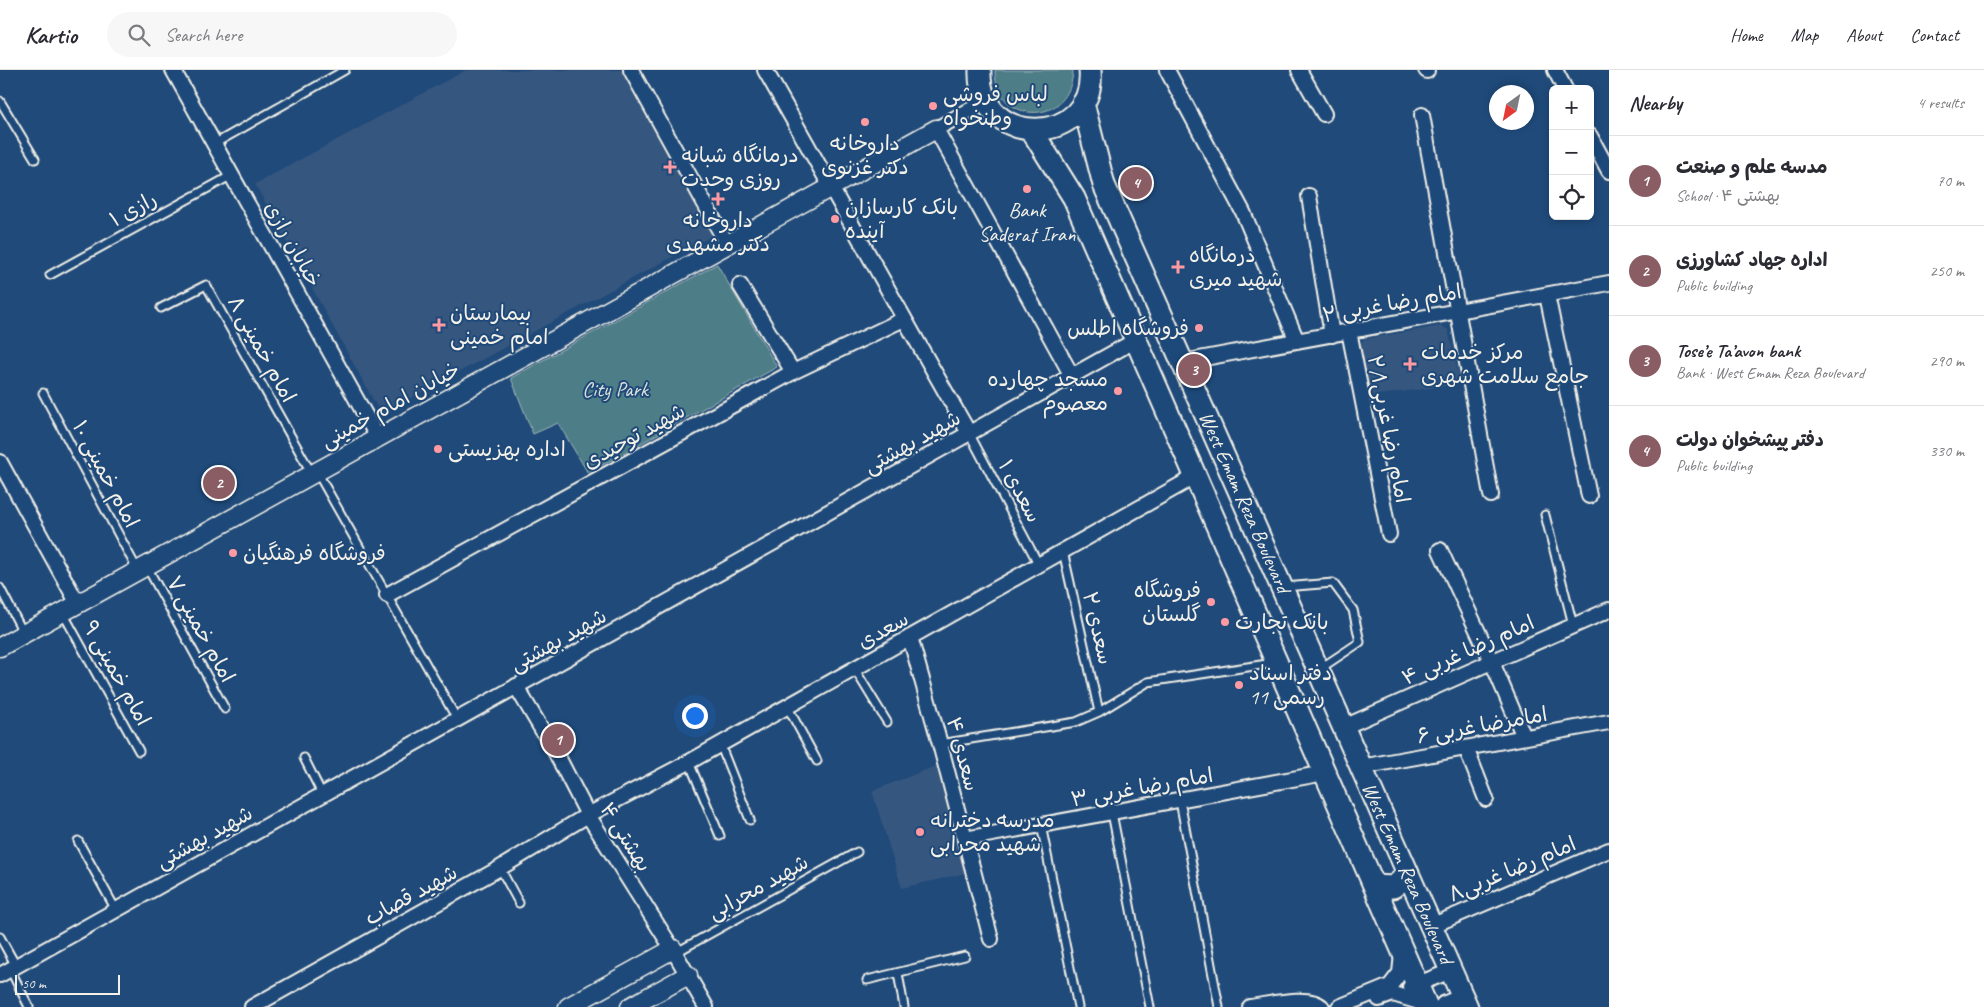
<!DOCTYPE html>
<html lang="en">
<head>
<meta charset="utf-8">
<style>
  body { margin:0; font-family:Caveat,"Playpen Sans Arabic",sans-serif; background:#f7f7f7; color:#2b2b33 }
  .controls { position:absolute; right:15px; top:15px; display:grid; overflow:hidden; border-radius:8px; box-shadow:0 2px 8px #0003 }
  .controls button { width:45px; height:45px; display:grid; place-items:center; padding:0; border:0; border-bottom:1px solid #e1e1e2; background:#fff; color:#2b2b33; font:25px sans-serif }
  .compass { position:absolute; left:1489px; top:15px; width:45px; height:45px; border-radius:50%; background:#fff; box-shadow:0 2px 8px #0003; rotate:213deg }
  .scale { position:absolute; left:15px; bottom:12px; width:105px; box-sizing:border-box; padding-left:5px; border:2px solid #f4f1e8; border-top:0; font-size:14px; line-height:18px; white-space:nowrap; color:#f4f1e8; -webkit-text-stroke:4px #1f4a7a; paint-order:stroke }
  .you { position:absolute; left:694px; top:645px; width:18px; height:18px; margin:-12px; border:4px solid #fff; border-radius:50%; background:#1a73e8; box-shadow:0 0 0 8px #1a73e833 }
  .badge { display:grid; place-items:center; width:32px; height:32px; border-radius:50%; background:#8a5d65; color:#fff; font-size:16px; font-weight:700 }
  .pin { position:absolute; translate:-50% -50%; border:2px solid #fff; box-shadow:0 1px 5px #0006 }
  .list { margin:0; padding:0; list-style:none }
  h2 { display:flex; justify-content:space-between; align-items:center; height:65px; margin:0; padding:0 20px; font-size:21px }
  h2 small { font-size:16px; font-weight:400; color:#7c7c81 }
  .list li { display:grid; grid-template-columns:32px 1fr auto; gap:15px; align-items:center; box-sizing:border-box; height:90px; padding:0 20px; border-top:1px solid #e1e1e2 }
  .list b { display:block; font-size:19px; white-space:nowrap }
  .list p { margin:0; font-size:16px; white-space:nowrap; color:#7c7c81 }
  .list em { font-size:16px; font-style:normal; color:#7c7c81 }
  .icon { flex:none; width:28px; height:28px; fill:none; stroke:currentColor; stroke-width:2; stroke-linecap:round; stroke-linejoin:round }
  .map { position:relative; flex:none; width:1609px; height:937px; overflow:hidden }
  header { display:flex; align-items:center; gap:30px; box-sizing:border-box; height:70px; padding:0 25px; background:#fff; border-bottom:1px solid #e1e1e2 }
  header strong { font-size:24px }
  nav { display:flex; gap:28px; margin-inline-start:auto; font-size:18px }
  .search { width:350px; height:45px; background:#f7f7f7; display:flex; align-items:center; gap:12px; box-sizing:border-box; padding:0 18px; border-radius:28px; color:#7c7c81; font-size:19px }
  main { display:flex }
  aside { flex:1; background:#fff }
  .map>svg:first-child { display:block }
  .built { fill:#36577f }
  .green { fill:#4e7d87; stroke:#a1b7b8 }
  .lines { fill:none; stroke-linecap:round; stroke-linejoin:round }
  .service-casing { stroke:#f4f1e8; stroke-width:11 }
  .minor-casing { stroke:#f4f1e8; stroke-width:18 }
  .tertiary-casing { stroke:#f4f1e8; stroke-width:21 }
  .primary-casing { stroke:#f4f1e8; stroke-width:25 }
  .service { stroke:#1f4a7a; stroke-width:7 }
  .minor { stroke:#1f4a7a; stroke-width:14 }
  .tertiary { stroke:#1f4a7a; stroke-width:18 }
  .primary { stroke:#1f4a7a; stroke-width:21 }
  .poi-dot { fill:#ff9aa2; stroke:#1f4a7a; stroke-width:2 }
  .labels { text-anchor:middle; stroke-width:4; stroke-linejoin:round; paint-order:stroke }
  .poi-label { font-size:21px; fill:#f4f1e8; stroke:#1f4a7a; text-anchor:start }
  .street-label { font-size:21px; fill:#f4f1e8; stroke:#1f4a7a }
  .park-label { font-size:21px; fill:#dbe0d9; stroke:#1f4a7a }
</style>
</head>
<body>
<header>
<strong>Kartio</strong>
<div class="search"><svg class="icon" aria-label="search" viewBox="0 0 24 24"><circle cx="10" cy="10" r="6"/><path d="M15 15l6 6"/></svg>Search here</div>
<nav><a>Home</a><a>Map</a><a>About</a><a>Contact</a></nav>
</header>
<main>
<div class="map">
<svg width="1609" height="937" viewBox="0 0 1609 937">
  <rect width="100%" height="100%" fill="#1f4a7a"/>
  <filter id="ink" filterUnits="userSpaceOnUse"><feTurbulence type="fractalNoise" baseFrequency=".02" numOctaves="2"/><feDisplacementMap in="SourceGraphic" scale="10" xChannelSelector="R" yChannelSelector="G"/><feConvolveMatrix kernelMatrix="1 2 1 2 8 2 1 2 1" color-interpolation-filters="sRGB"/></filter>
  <g filter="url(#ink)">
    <path class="built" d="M466,0H623L713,165L381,344L255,114Z
      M1441,256L1448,260L1461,314L1370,326L1359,275L1364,269Z
      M936,696L966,803L902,818L872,721Z"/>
    <path class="green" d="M995,0H1073C1071,59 994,54 995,0Z
      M717,194L777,297L588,403L558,353L533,364L511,308Z"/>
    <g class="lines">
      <defs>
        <path id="service" d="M0,31L35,89
          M214,74L345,0
          M50,205L232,105
          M161,238L206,215L312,404
          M43,323L138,501
          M969,363L1039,495
          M317,402L457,649
          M1545,445L1573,555
          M1063,481L1099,642
          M147,497L225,639
          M1284,517L1333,513L1353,540L1360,572L1321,598
          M0,518L24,564
          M63,543L139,681
          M854,598L887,652
          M787,636L817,691
          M720,674L750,750
          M940,674L1076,652L1099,642L1148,612L1274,593
          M304,688L322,724
          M689,692L720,766
          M1180,731L1219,937
          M1112,743L1150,937
          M1041,755L1078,937
          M78,771L116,840
          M500,798L519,833
          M0,867L16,896
          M675,883L857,782
          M10,899L29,937
          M898,903L904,937
          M867,910L965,886"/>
        <path id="minor" d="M173,0L378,368
          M631,0L727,174
          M765,0C834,121 900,243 969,363
          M1167,0L1243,142L1297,271
          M1299,0L1324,44
          M1426,0L1427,1
          M1555,0L1565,19
          M986,31L936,59L1072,306
          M1422,45L1491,425
          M1590,66L1609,101
          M1309,126L1332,265
          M740,215L793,302
          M1547,225L1589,426
          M1349,261L1389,464
          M1183,292L1609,213
          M0,392L78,534
          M1440,480L1492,592L1524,667
          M387,525L793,302L904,249
          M910,567L940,674L991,869
          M516,616L557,685L588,745L675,883L706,937
          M1344,657L1609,540
          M1466,678L1486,729
          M1361,697L1609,652
          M965,769L1325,703
          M1431,856L1609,780
          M0,905L1136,270
          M1410,917L1451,901
          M1379,929L1393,924L1419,932L1423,937
          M252,937L500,798L588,745L689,692L1196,406
          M1250,937C1267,935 1309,924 1322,937
          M1339,937L1390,916L1400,903L1402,884"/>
        <path id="tertiary" d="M0,577L936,59
          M568,937L673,879
          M630,937L688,905"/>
        <path id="primary" d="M980,0C977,81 1097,77 1090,0
          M1083,33L1104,115L1467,937
          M1032,61L1074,128L1427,937
          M1375,816L1393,817L1401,811L1407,801
          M1445,937L1455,933L1466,935"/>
      </defs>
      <use href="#service" class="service-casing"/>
      <use href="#minor" class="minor-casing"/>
      <use href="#tertiary" class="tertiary-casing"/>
      <use href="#primary" class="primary-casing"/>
      <use href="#service" class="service"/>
      <use href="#minor" class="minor"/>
      <use href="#tertiary" class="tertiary"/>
      <use href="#primary" class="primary"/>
    </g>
  </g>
  <g class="poi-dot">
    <circle cx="933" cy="36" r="5"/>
    <circle cx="865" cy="52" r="5"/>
    <path d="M667.5 89.5h5v5h5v5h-5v5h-5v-5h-5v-5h5z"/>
    <circle cx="1027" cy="119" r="5"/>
    <path d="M715.5 121.5h5v5h5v5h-5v5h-5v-5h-5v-5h5z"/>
    <circle cx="835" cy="149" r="5"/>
    <path d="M1175.5 189.5h5v5h5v5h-5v5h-5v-5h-5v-5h5z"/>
    <path d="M436.5 247.5h5v5h5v5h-5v5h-5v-5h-5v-5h5z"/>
    <circle cx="1199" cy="258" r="5"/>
    <path d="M1407.5 286.5h5v5h5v5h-5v5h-5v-5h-5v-5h5z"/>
    <circle cx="1118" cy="321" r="5"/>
    <circle cx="438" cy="379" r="5"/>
    <circle cx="233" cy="483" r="5"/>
    <circle cx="1211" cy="532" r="5"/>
    <circle cx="1225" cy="552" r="5"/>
    <circle cx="1239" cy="615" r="5"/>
    <circle cx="920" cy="762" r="5"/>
  </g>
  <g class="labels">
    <g class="poi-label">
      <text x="943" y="31">لباس فروشی<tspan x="943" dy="24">وطنخواه</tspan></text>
      <text x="865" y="80" text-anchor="middle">داروخانه<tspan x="865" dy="24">دکتر غزنوی</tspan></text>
      <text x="681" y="92">درمانگاه شبانه<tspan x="681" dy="24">روزی وحدت</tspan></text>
      <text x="845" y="144">بانک کارسازان<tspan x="845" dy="24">آینده</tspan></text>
      <text x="1027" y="147" text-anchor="middle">Bank<tspan x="1027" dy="24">Saderat Iran</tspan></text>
      <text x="718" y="157" text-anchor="middle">داروخانه<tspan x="718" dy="24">دکتر مشهدی</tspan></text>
      <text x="1189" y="192">درمانگاه<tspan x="1189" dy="24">شهید میری</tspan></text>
      <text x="450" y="250">بیمارستان<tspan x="450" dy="24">امام خمینی</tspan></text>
      <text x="1189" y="265" text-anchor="end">فروشگاه اطلس</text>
      <text x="1421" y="289">مرکز خدمات<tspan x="1421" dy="24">جامع سلامت شهری</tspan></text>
      <text x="1108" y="316" text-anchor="end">مسجد چهارده<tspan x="1108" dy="24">معصوم</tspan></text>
      <text x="448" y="386">اداره بهزیستی</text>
      <text x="243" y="490">فروشگاه فرهنگیان</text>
      <text x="1201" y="527" text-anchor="end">فروشگاه<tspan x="1201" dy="24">گلستان</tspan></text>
      <text x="1235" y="559">بانک تجارت</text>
      <text x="1249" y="610">دفتر اسناد<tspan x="1249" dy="24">رسمی 11</tspan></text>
      <text x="930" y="757">مدرسه دخترانه<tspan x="930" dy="24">شهید محرابی</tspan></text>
    </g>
    <g class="street-label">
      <text transform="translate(133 139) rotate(-29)" y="7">رازی ۱</text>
      <text transform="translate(293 174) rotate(61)" y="7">خیابان رازی</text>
      <text transform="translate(1392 233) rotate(-10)" y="7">امام رضا غربی ۲</text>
      <text transform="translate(262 279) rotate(61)" y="7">امام خمینی ۸</text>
      <text transform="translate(390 335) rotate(-29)" y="7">خیابان امام خمینی</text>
      <text transform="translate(1389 359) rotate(79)" y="7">امام رضا غربی۲/۱</text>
      <text transform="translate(634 366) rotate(-29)" y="7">شهید توحیدی</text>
      <text transform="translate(912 372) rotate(-29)" y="7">شهید بهشتی</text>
      <text transform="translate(106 404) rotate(62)" y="7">امام خمینی ۱۰</text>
      <text transform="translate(1020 421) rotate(62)" y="7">سعدی ۱</text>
      <text transform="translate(1245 432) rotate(66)" y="7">West Emam Reza Boulevard</text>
      <text transform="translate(1098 558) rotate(77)" y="7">سعدی ۲</text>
      <text transform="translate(201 559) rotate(61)" y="7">امام خمینی ۷</text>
      <text transform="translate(883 560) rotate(-29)" y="7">سعدی</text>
      <text transform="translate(558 570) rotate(-29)" y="7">شهید بهشتی</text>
      <text transform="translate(1468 580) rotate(-24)" y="7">امام رضا غربی ۴</text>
      <text transform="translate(117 603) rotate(61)" y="7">امام خمینی ۹</text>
      <text transform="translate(1482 655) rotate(-10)" y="7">امامرضا غربی ۶</text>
      <text transform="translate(963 684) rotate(75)" y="7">سعدی ۴</text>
      <text transform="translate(1142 717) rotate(-10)" y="7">امام رضا غربی ۳</text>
      <text transform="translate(204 767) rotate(-29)" y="7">شهید بهشتی</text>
      <text transform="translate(626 767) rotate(58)" y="7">بهشتی ۴</text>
      <text transform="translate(1512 799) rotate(-23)" y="7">امام رضا غربی۸</text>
      <text transform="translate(1408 803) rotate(66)" y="7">West Emam Reza Boulevard</text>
      <text transform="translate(758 817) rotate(-29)" y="7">شهید محرابی</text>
      <text transform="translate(411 825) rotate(-29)" y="7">شهید قصاب</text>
    </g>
    <g class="park-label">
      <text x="615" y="326">City Park</text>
    </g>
  </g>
</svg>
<div class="controls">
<button>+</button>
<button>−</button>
<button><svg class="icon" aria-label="locate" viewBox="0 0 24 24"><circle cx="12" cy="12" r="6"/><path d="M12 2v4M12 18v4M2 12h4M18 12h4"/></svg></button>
</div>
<svg class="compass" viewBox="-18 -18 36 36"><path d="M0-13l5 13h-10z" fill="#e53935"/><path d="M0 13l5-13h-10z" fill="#7c7c81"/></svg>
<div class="scale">50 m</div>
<div class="you"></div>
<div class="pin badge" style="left:558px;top:670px">1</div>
<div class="pin badge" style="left:219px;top:413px">2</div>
<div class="pin badge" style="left:1194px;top:300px">3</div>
<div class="pin badge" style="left:1136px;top:113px">4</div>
</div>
<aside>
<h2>Nearby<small>4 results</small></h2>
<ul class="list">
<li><span class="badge">1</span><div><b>مدسه علم و صنعت</b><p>School · بهشتی ۴</p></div><em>70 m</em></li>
<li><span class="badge">2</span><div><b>اداره جهاد کشاورزی</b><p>Public building</p></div><em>250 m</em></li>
<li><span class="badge">3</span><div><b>Tose’e Ta’avon bank</b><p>Bank · West Emam Reza Boulevard</p></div><em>290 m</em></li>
<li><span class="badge">4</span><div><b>دفتر پیشخوان دولت</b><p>Public building</p></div><em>330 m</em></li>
</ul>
</aside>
</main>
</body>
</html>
